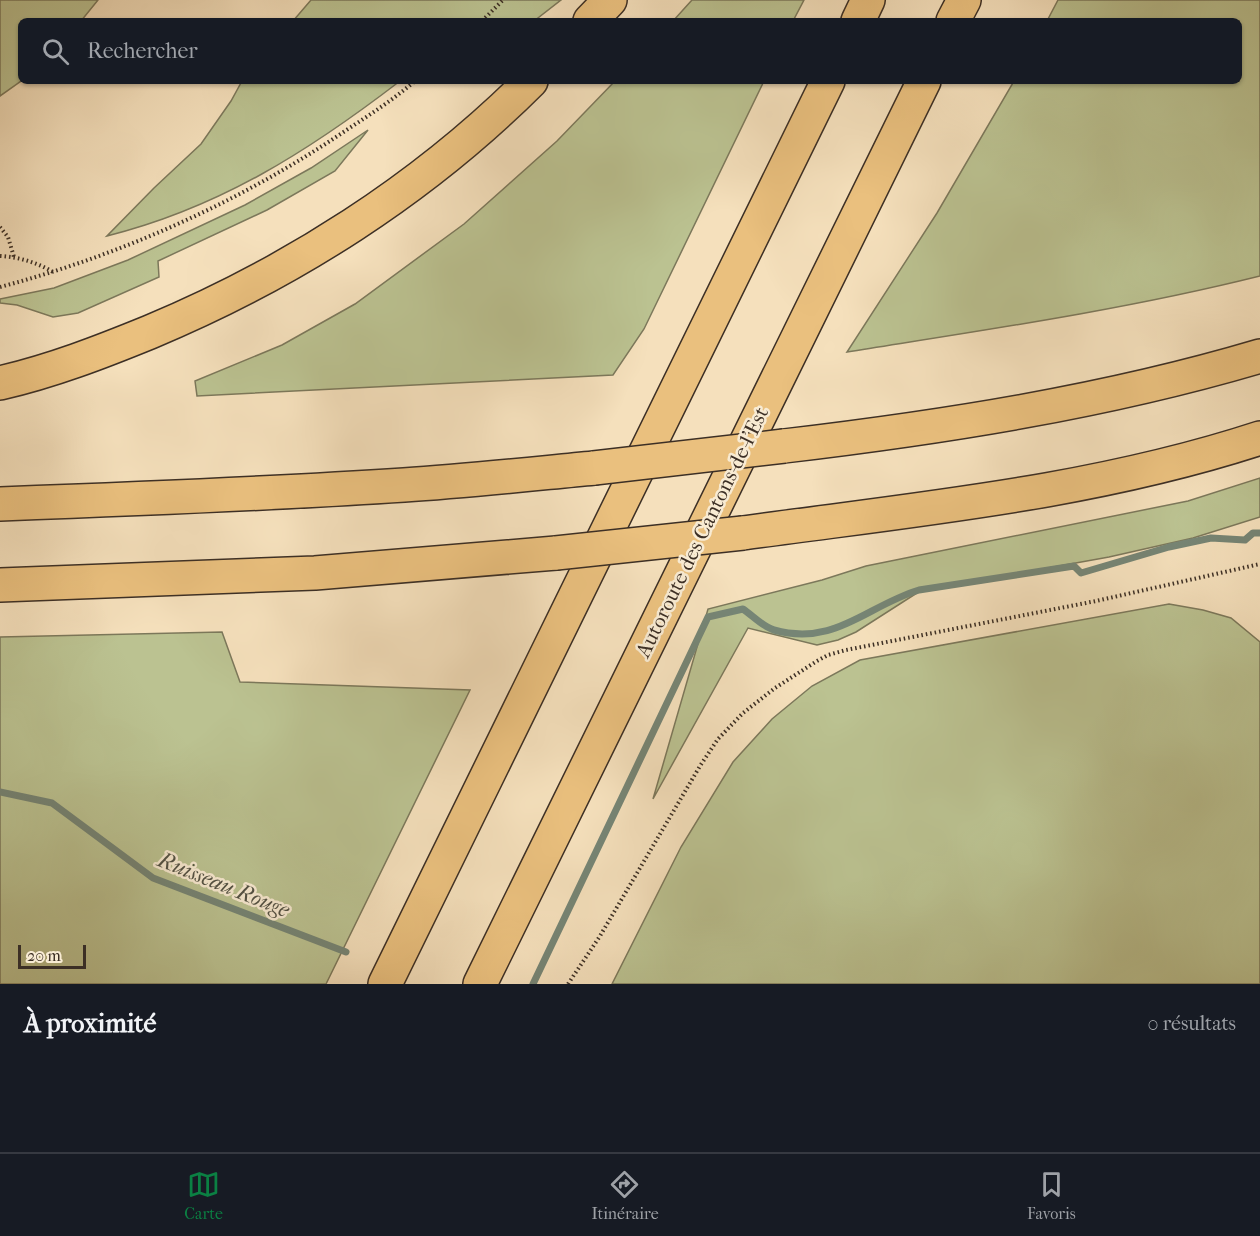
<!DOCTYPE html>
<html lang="fr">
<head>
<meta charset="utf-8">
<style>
  body { margin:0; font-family:"IM FELL French Canon",serif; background:#242831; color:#f1f3f6 }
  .scale { position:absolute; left:18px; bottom:15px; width:68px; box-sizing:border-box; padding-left:6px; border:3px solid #3c2f25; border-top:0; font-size:16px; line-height:21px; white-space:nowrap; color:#3c2f25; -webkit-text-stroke:4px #f8ebd3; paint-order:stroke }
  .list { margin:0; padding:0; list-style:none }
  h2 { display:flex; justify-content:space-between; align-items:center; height:78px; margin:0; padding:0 24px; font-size:26px }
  h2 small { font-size:20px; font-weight:400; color:#9ea1a6 }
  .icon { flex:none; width:33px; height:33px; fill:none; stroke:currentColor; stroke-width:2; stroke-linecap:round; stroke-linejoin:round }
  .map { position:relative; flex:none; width:1260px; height:984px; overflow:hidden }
  .search { position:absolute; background:#171b24; box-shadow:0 2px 4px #0004; left:18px; right:18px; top:18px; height:66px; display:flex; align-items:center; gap:15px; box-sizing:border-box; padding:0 21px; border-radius:9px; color:#9ea1a6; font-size:22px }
  .sheet { height:168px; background:#171b24 }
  nav { display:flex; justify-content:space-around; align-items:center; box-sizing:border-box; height:84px; border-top:2px solid #363941; background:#171b24; font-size:16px; color:#9ea1a6 }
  nav a { display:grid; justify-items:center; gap:3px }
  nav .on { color:#0b8043 }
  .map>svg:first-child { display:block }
  .green { fill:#bbc291; stroke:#7c785b; stroke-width:1.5 }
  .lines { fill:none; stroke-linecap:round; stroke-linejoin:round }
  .stream { stroke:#768575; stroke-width:7 }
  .highway-casing { stroke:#3c2f25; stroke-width:36 }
  .path { stroke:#3c2f25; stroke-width:4; stroke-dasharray:1.5 3; stroke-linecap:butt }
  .highway { stroke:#eac07e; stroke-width:33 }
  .highway-bridge-casing { stroke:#3c2f25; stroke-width:36; stroke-linecap:butt }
  .highway-bridge { stroke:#eac07e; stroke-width:33 }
  .labels { text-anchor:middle; stroke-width:5; stroke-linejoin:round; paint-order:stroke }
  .street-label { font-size:21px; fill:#3c2f25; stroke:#f8ebd3 }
  .water-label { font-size:22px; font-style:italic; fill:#545346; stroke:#f8ebd3 }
</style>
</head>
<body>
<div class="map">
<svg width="1260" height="984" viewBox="0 0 1260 984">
  <rect width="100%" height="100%" fill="#f5e0bc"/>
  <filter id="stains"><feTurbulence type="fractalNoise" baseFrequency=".00333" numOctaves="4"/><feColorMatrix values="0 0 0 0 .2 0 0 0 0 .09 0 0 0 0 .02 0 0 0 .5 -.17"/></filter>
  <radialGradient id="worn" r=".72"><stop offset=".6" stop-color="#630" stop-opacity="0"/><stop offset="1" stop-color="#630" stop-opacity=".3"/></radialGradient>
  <path class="green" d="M0,0H98L81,21H21V81L0,96Z
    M311,0H561L534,21H293Z
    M692,0H804L793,21H673Z
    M1058,0H1260V276C1124,310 985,330 847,352L937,213L1014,81H1239V21H1047Z
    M242,81H400C309,151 219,208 107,236L154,188L201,144L231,101Z
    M615,81H764L644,329L613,375L197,396L195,381L282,345L355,304L464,224L557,141Z
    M368,130L335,171L267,210L158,261L159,277L78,313L53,317L17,305L0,303V299L54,288L128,260L245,205L311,168Z
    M1260,478V517L1193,538L1109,557L920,591L856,632L838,640L817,645L748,628L653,799L708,609L822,580L866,566L1188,501Z
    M1169,604L1203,610L1231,618L1260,642V984H612L681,847L733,762L772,719L812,686L860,660Z
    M222,632L240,682L470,690L326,984H0V637Z"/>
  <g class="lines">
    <path class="stream" d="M0,792L52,803L153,878L346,952
      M533,984L708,617L743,609C752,615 763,627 774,630C835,647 866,606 919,590L1074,566L1081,573L1169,547L1211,538L1245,540L1253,533H1260"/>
    <defs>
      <path id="highway" d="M590,21L610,0
        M858,21L868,0
        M953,21L964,0
        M0,383C52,371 101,352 150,332C291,273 423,189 531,81
        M784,446C944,427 1105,402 1260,356
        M0,504C135,499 269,494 404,485C467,481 531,474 594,468
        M743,533C917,509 1092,493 1260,438
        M0,585L315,573L556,553
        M385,984L828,81
        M480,984L924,81"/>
    </defs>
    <use href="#highway" class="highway-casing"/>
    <path class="path" d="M482,21L503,0
      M0,227L8,237L14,257
      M0,256C20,257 38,263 55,273
      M0,287C124,254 242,201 348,129C371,114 394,99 415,81
      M568,984L600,936L700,766L718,739L743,713L775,688L817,661L828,655L846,650L1096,601L1260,564"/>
    <use href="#highway" class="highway"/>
    <defs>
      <path id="highway-bridge" d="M594,468L784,446
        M556,553L743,533"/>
    </defs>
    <use href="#highway-bridge" class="highway-bridge-casing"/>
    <use href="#highway-bridge" class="highway-bridge"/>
  </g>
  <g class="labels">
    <g class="street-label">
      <text transform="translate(702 532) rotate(-64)" y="7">Autoroute des Cantons-de-l'Est</text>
    </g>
    <g class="water-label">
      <text transform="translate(224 884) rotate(22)" y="8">Ruisseau Rouge</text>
    </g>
  </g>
  <rect width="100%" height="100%" filter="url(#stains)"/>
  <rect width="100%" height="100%" fill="url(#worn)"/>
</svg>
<div class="scale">20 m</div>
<div class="search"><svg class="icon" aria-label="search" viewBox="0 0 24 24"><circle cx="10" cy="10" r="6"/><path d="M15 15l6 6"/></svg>Rechercher</div>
</div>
<section class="sheet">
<h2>À proximité<small>0 résultats</small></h2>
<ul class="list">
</ul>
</section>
<nav>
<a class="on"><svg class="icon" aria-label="map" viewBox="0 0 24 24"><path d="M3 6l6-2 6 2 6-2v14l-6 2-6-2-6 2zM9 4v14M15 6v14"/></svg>Carte</a>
<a><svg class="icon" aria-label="directions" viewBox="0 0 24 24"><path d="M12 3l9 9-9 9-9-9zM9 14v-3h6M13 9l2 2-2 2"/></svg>Itinéraire</a>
<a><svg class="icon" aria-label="saved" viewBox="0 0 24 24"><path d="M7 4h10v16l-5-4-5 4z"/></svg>Favoris</a>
</nav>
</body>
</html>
